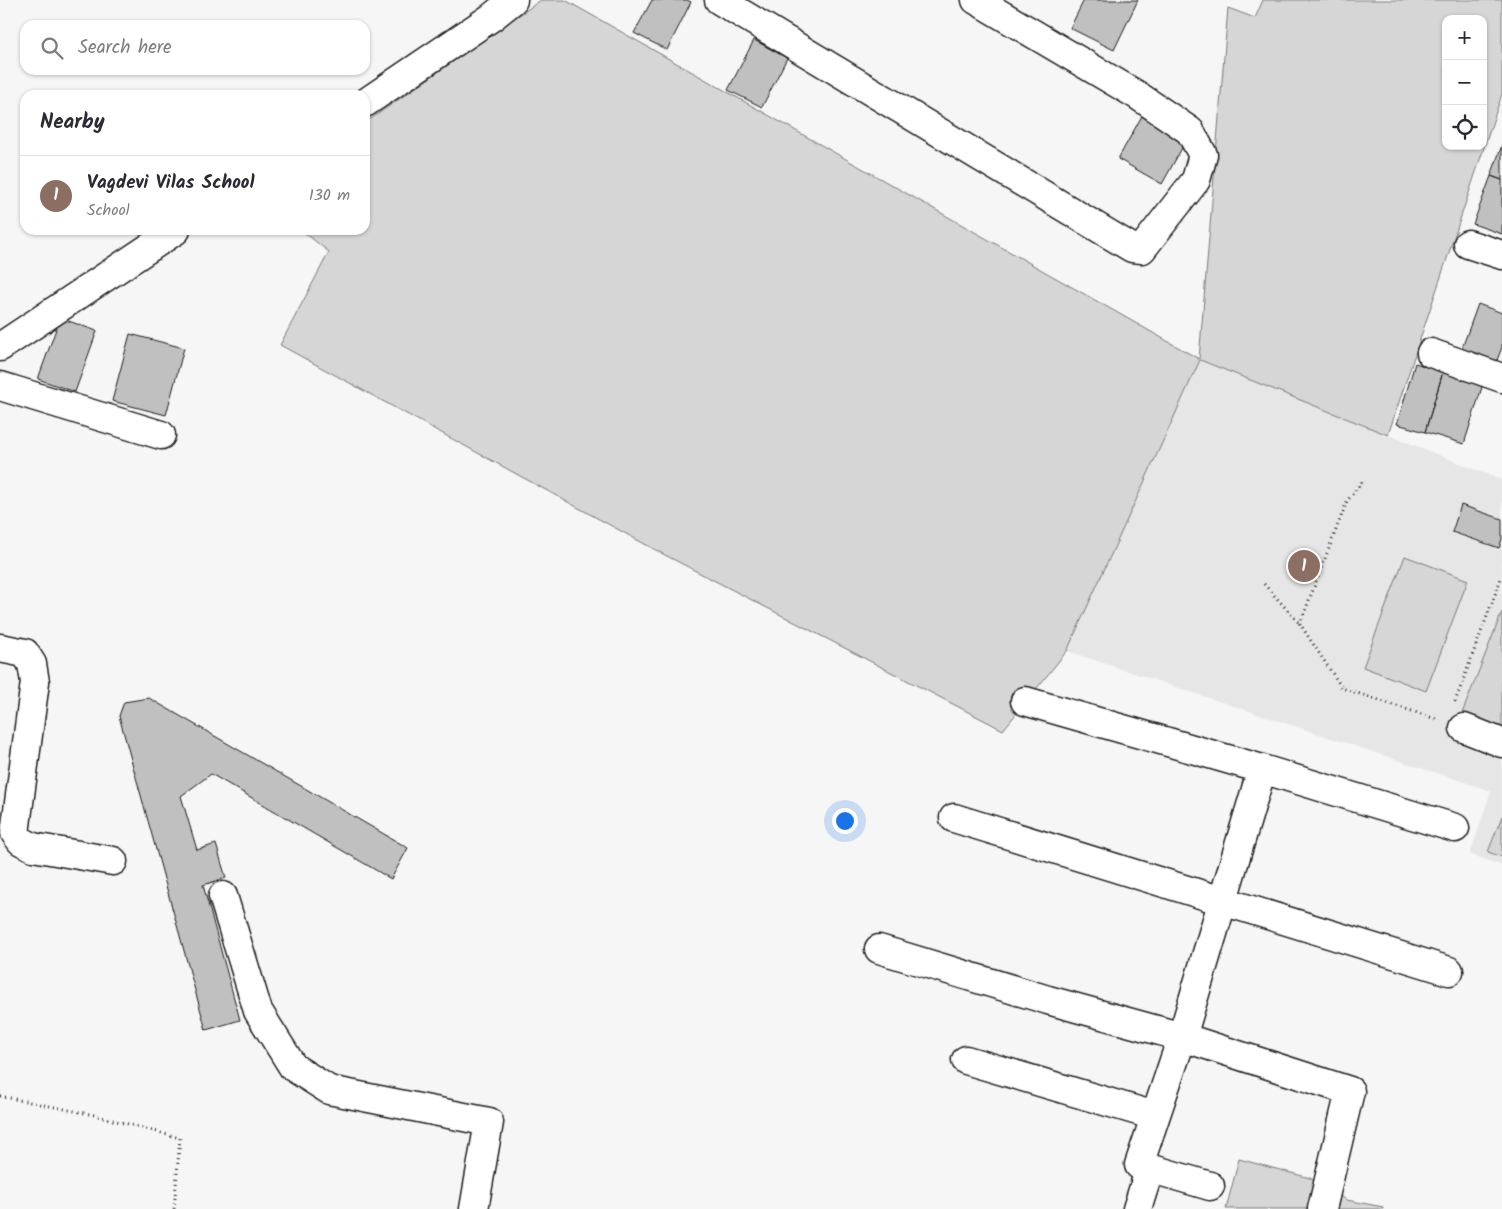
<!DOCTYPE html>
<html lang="en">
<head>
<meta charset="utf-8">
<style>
  body { margin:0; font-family:Kalam,sans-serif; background:#f2f2f3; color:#2b2b33 }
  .controls { position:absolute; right:15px; top:15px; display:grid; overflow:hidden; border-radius:10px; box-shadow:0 1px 4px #0004 }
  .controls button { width:45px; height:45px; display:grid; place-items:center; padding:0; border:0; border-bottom:1px solid #e1e1e2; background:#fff; color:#2b2b33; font:25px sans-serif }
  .you { position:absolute; left:844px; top:820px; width:18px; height:18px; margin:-12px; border:4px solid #fff; border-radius:50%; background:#1a73e8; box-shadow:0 0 0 8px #1a73e833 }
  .badge { display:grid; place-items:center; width:32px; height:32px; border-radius:50%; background:#ea580c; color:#fff; font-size:16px; font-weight:700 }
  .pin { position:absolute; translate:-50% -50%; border:2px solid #fff; box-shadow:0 1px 5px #0006 }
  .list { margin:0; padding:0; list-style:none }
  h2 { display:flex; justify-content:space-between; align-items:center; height:65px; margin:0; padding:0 20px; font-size:21px }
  h2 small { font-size:16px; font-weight:400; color:#7c7c81 }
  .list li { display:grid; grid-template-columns:32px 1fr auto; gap:15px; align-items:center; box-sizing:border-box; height:80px; padding:0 20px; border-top:1px solid #e1e1e2 }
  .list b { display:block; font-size:19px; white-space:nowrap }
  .list p { margin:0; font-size:16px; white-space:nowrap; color:#7c7c81 }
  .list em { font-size:16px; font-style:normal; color:#7c7c81 }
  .icon { flex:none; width:28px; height:28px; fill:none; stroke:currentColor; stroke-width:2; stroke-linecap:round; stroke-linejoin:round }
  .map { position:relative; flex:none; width:1502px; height:1209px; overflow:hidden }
  .search { position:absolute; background:#fff; box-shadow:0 1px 4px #0004; left:20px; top:20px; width:350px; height:55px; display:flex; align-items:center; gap:12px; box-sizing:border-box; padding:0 18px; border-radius:15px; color:#7c7c81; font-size:19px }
  .panel { position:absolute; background:#fff; box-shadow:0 1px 4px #0004; left:20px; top:90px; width:350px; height:145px; border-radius:15px }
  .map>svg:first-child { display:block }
  .built { fill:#e6e6e6 }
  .green { fill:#d6d6d6; stroke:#797979; fill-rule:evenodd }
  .building { fill:#c0c0c0; stroke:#1c1c1c }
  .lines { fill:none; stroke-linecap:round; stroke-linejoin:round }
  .minor-casing { stroke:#1c1c1c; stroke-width:31 }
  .path { stroke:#1c1c1c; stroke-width:3; stroke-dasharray:1 4; stroke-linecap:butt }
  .minor { stroke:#fff; stroke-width:28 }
</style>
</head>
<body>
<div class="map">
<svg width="1502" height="1209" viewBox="0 0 1502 1209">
  <rect width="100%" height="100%" fill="#f6f6f6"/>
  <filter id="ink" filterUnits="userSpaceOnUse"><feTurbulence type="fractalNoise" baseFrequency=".02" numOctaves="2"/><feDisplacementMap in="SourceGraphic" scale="10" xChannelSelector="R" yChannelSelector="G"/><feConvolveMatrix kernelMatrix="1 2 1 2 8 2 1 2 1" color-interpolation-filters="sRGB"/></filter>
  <g filter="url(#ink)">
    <path class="built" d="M1200,360L1502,480V866L1470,854L1491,791L1067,651Z"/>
    <path class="green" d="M541,0H565L1199,359L1228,8L1255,18L1263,0H1502V94L1388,435L1200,360L1067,651L1003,730L663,554L280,345L329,252L301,230H365V123ZM1446,19H1483V146H1446Z
      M1405,556L1468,580L1426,691L1363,667Z
      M1502,612V732L1461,716Z
      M1502,816V857L1488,852Z
      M1239,1159L1310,1178L1347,1200L1383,1207V1209H1226Z"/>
    <path class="building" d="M652,0H687L691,2L667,50L634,33Z
      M1084,0H1138L1114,50L1070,28Z
      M754,40L787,58L762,107L728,90Z
      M1143,114L1187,139L1162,184L1118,159Z
      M1502,145V180L1491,176Z
      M1491,176L1502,180V234L1473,224Z
      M1478,304L1502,313V347L1496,363L1461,351Z
      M60,318L97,331L75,392L38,379Z
      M130,334L184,348L166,415L112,401Z
      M1415,363L1443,372L1425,432L1397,424Z
      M1443,372L1483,384L1464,444L1425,432Z
      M1461,505L1502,519V539L1499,548L1452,532Z
      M149,698L408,848L391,879L211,774L181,796L197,850L216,844L226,878L203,885L240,1020L206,1030L119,716L124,702Z"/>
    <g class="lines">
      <defs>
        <path id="minor" d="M719,0L1132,248L1142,249L1196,180L1203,155L1190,131L1137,95L976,0
          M365,103L492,17L513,0
          M1468,244L1502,255
          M0,347L176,230
          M1431,353L1502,378
          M0,386L161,435
          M0,648L25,653L32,664L35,682L15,833L21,841L33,847L113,861
          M1025,701L1262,769
          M1464,728L1502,743
          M954,818L1449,971
          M223,896L258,1011L293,1067L329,1090L489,1122L474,1209
          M879,949L1048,1000L1182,1037L1350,1091L1322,1209
          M966,1060L1155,1116
          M1210,1186L1139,1165L1182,1037L1262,769L1455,828
          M1137,1209L1150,1168"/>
      </defs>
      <use href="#minor" class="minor-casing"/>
      <path class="path" d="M1362,482L1347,501L1300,624L1342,688L1439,720
        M1264,584L1300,624
        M1455,702L1502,576
        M0,1096L94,1115L180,1138L174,1209"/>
      <use href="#minor" class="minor"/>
    </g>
  </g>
</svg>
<div class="controls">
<button>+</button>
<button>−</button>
<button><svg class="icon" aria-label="locate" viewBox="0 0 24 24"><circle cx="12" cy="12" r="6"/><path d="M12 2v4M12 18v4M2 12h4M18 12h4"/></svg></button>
</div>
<div class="you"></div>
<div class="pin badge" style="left:1304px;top:566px;background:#8d6e63">1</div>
<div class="search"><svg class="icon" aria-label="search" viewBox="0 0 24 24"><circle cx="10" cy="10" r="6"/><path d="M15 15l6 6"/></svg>Search here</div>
<section class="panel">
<h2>Nearby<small></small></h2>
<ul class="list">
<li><span class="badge" style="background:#8d6e63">1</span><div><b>Vagdevi Vilas School</b><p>School</p></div><em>130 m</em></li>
</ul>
</section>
</div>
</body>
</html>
